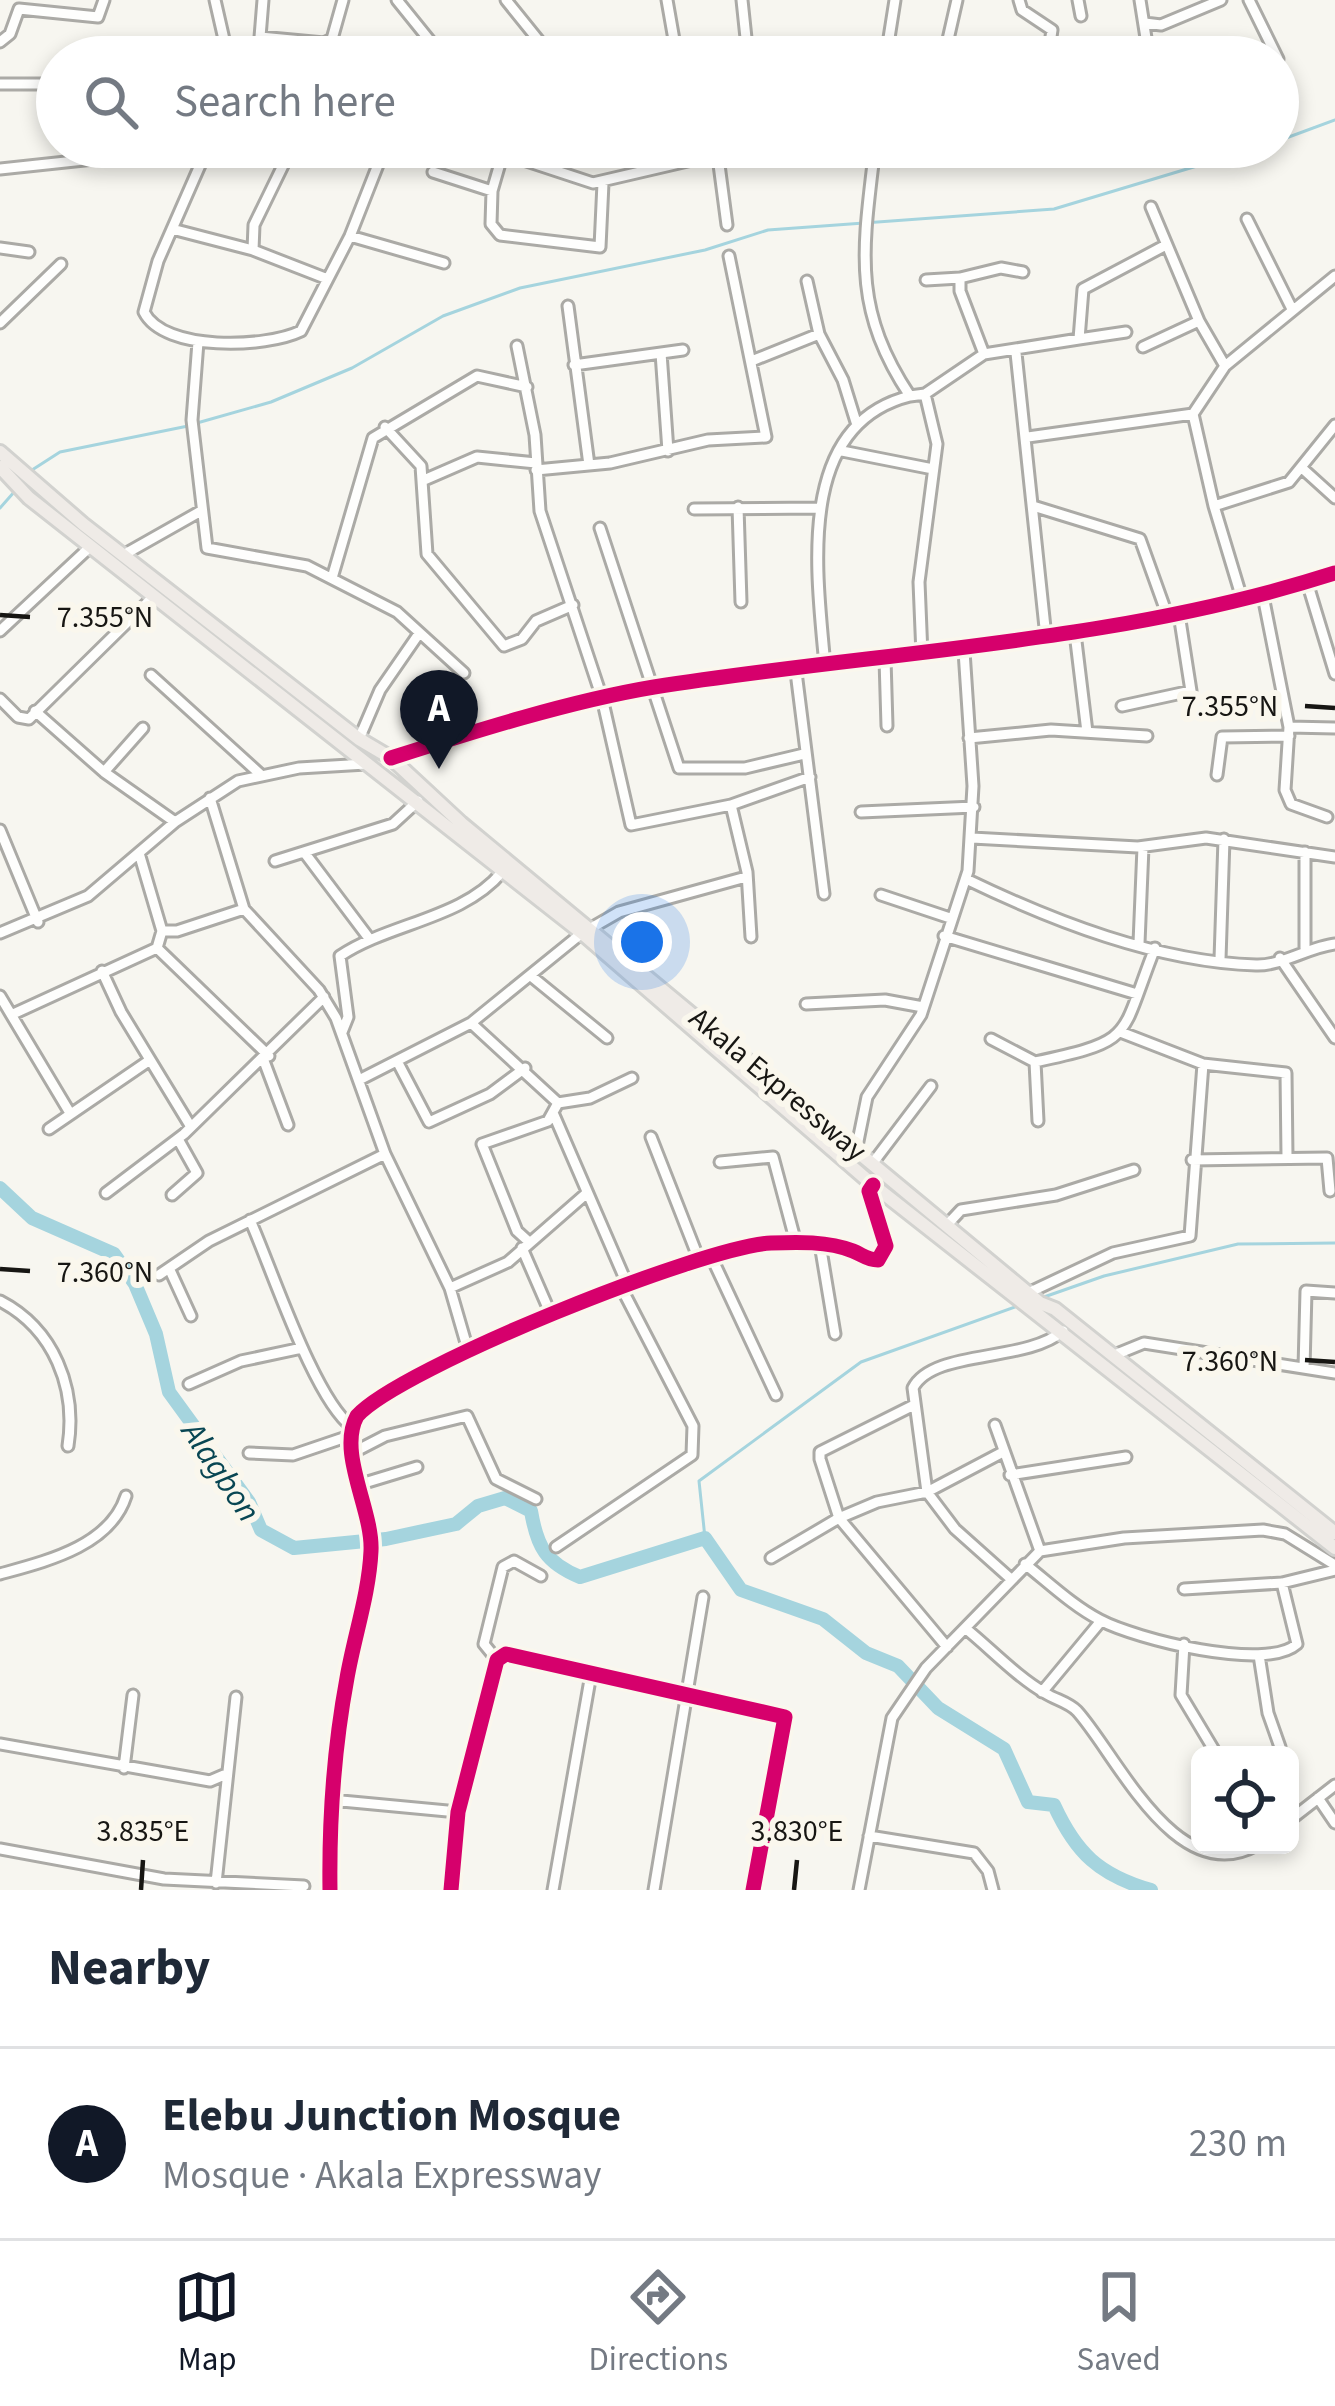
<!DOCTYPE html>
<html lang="en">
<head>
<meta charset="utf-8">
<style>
  body { margin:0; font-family:"Source Sans 3",sans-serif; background:#f2f2f3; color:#1f2937 }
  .controls { position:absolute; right:36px; bottom:36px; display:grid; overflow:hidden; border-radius:18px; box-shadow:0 6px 18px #0003 }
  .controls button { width:108px; height:108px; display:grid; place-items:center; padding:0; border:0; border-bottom:3px solid #e0e1e3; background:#fff; color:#1f2937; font:60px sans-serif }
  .you { position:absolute; left:642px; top:942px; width:42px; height:42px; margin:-30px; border:9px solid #fff; border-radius:50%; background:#1a73e8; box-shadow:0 0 0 18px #1a73e833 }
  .badge { display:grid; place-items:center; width:78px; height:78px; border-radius:50%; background:#111827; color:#fff; font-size:39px; font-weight:700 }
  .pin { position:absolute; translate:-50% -99px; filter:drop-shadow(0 3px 6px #0008) }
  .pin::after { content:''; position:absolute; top:63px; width:42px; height:36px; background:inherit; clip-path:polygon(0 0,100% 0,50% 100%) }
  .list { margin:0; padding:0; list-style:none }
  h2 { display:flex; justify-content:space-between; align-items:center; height:156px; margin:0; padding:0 48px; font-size:51px }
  h2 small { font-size:39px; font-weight:400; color:#747a83 }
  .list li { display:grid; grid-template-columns:78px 1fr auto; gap:36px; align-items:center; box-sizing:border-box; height:192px; padding:0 48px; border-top:3px solid #e0e1e3 }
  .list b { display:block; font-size:45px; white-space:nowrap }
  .list p { margin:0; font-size:39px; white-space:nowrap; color:#747a83 }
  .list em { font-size:39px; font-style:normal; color:#747a83 }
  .icon { flex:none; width:66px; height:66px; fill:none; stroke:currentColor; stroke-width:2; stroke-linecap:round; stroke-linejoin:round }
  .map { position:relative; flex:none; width:1335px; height:1890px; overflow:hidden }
  .search { position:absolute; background:#fff; box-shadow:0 6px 18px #0003; left:36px; right:36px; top:36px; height:132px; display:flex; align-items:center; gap:30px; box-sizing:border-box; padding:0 42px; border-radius:66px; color:#747a83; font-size:45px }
  .sheet { height:348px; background:#fff }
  nav { display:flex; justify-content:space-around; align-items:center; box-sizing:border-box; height:168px; border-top:3px solid #e0e1e3; background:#fff; font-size:33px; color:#747a83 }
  nav a { display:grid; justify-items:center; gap:6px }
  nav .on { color:#111827 }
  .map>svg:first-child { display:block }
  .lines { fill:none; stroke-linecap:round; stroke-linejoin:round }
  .stream { stroke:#a5d4de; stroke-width:3 }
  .river { stroke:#a5d4de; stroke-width:14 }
  .minor-casing { stroke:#abaaa6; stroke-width:15 }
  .major-casing { stroke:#d2d2cf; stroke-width:18 }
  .minor { stroke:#fefefd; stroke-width:9 }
  .major { stroke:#efebe7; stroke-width:12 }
  .cycleway-casing { stroke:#faf7ed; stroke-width:22 }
  .cycleway { stroke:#d6006c; stroke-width:15 }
  .ticks { fill:none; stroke:#171613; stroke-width:4.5 }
  .labels { text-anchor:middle; stroke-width:12; stroke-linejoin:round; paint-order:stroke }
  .street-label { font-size:30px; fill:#171613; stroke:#faf7ed }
  .water-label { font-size:33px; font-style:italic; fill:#084653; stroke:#faf7ed }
  .ticks-label { font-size:30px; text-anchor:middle; fill:#171613; stroke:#faf7ed; stroke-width:12; stroke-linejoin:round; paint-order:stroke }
</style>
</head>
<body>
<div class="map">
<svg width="1335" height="1890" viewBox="0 0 1335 1890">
  <rect width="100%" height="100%" fill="#f7f6f0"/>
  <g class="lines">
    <path class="stream" d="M1278,141L1335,120
      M197,423L271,402L352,368L443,316L520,288L705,250L768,230L1054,209L1260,147
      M32,470L60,452L188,426
      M0,508L15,491
      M1044,1297L1104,1276L1238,1244L1335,1243
      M705,1538L699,1481L861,1362L1018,1306"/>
    <path class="river" d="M0,1188L32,1218L114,1254L135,1284L156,1334L169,1392L249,1502L261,1530L294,1548L386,1539L456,1524L478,1506L505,1498L531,1511C537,1547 546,1563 580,1577L705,1538L741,1590L823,1619L866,1653L898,1666L938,1708L1004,1749L1028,1802L1054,1805C1076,1853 1099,1875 1151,1890"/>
    <defs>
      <path id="minor" d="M215,0L228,57
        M263,0L260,37L324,43L332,39L343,0
        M397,0L443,57
        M506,0L552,57
        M667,0L677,57
        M742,0L748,57
        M1019,0L1022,10L1052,30L1048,57
        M1078,0L1081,16
        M1140,0L1149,57
        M1249,0L1278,59
        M1145,23L1161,25L1221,0
        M0,42L10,34L19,9L98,17L104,0
        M886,57L895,0
        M944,57L957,0
        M0,84H57
        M176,147L202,161
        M208,147L158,261L144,312C164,352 266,348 301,331L350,236L385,147
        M484,147L593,183L692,160L768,154L785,147
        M875,147C863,249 851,307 910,396L925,394L937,444L919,582L922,655
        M503,153L492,191L491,224L500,235L600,247L603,183
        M1024,153L1025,147
        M718,157L727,225
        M0,169L103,158L110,157L112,147
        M433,172L492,191
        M1151,207L1199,321L1225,366
        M1247,219L1291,307
        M172,229L253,250L325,278
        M350,236L444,263
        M0,248L29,252
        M253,250L254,225L292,147
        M926,280L960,278
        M807,281L819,334L843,380L856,422
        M568,306L589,465
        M0,323L61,264
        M1079,339L1126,332
        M198,342L192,420L207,548L307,566L397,612L464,673
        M517,346L535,435L540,511L602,698L631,825L731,805L810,777
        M1143,347L1199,321
        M661,353L668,451
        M1016,353L1046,637
        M984,354L960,291V278L1001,268L1023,272
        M754,360L819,334
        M574,365L683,350
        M925,394L984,354L1079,339L1083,289L1166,245
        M1193,414L1214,506
        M385,427L421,466L427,554L504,646L522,639L536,621L573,605
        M1028,437L1193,414L1225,366L1335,276
        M842,451L933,469
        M1303,469L1335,498
        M536,470L610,463L708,440L766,437L729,256
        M424,480L477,457L536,463
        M1033,506L1140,539L1168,617
        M738,507L741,602
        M694,509L818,508
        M600,528L679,768H745L804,754
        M125,554L201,511
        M332,578L373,438L477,376L527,387
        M1307,582L1335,674
        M1263,596L1289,727L1285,790L1291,804L1327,817
        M1243,602L1214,506L1289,482L1335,425
        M0,631L91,546
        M1075,633L1087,732
        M885,659L887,726
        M825,666C817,574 794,425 910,396
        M796,672L824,894
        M151,675L260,774
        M0,699L18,717L29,719L154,596
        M1122,706L1191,691L1179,614
        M35,711L104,772
        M1289,727L1335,728
        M143,728L104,772L175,822
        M969,738L1051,730L1147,736
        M359,739L380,690L418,635
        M391,758C472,732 570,701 654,687C882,651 1113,644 1335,573
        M1217,775L1222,737L1289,736
        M210,798L244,909L319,990L336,1018L385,1154L450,1288L468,1350
        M731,805L747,872L751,937
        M861,812L974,807
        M0,830L38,922
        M972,838L1138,847L1206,838L1335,857
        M304,852L368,937
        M1305,852V948
        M275,861L393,824L418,801
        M966,879C1053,921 1157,962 1256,965C1281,966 1309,947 1335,944
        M881,895L950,918
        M593,927L619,912L746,877
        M162,931H177L244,909
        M0,933L88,896L175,822L238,781L299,768L366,764
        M944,936L1137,994
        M1139,943L1143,847
        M157,948L269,1056
        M1280,958L1335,1038
        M1220,959L1224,839
        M102,971L121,1012L191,1127
        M531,976L607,1038
        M0,996L70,1113
        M806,1004L885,1000L923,1007
        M13,1014L157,948L162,931L139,853
        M471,1023L558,1103
        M342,1032L348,1017L340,956C389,923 463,919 502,872
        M1123,1033L1203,1064L1286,1073L1287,1157
        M991,1039L1035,1062
        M264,1061L288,1125
        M397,1061L429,1122L490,1094L525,1068
        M361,1079L471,1023L582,933
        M558,1103L590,1098L632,1078
        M554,1115L628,1286
        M1038,1121L1035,1062C1137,1040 1119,1039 1155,948
        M49,1129L150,1060
        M651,1137L698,1257
        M856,1151L867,1097L921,1015L968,871L973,786L964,651
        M1192,1160L1327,1158L1330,1191
        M720,1162L773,1157L796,1243
        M872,1164L931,1086
        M106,1193L184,1134L324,997
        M172,1195L197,1173L178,1139
        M250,1220C272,1269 314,1399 352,1427
        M946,1226L961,1210L1056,1195L1134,1170
        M528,1241L517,1231L482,1144L548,1121L558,1103
        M820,1244L835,1334
        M522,1248L552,1317
        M710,1254L776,1395
        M169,1268L191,1316
        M159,1275L209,1241L385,1154
        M450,1288L508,1262L587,1193
        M1028,1293L1113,1253L1190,1236L1203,1064
        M0,1301C54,1329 77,1388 68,1446
        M1112,1356L1144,1343L1335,1373
        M1304,1368L1306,1291L1335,1293
        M189,1384L241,1361L302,1348
        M914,1405L820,1452V1459L839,1518L947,1647
        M995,1425L1040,1551
        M354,1452L385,1436L467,1416L496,1479L536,1499
        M249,1453L293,1455L352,1435
        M1010,1475L1126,1457
        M361,1484L417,1467
        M556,1547L692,1455L693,1426L622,1289
        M771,1558L839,1518L877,1502L927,1492L1003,1452
        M1025,1564C1049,1583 1073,1606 1100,1620C1136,1639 1266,1672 1297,1644L1282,1583
        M0,1574C47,1561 110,1546 126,1496
        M1011,1579L955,1529L927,1492L913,1388C933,1349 1025,1363 1063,1331
        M1184,1589L1282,1583L1335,1570
        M965,1628C991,1649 1017,1677 1045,1693C1056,1700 1068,1702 1077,1711C1117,1755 1176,1890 1257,1845
        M1184,1644L1181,1695L1217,1755
        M1259,1655L1268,1713L1280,1747
        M497,1660L484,1644L503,1567L514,1561L541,1576
        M1042,1692L1101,1621
        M0,1744L210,1781L224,1775
        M124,1768L133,1695
        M1318,1798L1335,1823
        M331,1800L458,1812
        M1290,1820L1335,1785
        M869,1836L974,1853L988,1871L993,1890
        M0,1849L164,1879L304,1886
        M216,1883L236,1697
        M330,1890C329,1819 334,1748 347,1678C354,1637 369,1594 371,1551C373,1510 337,1453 357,1416C400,1368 704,1246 771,1243C797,1242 828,1241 853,1251C863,1255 867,1260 878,1260L886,1246L869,1191L873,1185
        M451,1890L458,1812L497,1660L506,1654L785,1717L753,1890
        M553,1890L591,1674
        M654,1890L703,1597
        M859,1890L892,1718L926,1668L1040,1551L1124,1538L1263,1530L1285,1534L1335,1565"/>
      <path id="major" d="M0,452L83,524L359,739L391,758L461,823L1040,1303L1055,1309L1335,1533
        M0,467L29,498L582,933L873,1185L1335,1548"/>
    </defs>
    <use href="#minor" class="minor-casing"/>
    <use href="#major" class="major-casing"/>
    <use href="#minor" class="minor"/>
    <use href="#major" class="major"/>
    <defs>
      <path id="cycleway" d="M391,758C472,732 570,701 654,687C882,651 1113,644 1335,573
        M330,1890C329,1819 334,1748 347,1678C354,1637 369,1594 371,1551C373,1510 337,1453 357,1416C400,1368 704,1246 771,1243C797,1242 828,1241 853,1251C863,1255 867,1260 878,1260L886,1246L869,1191L873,1185
        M451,1890L458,1812L497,1660L506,1654L785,1717L753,1890"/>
    </defs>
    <use href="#cycleway" class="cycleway-casing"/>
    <use href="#cycleway" class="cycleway"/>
  </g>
  <path class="ticks" d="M0,615L30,617M1305,706L1335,708M0,1269L30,1271M1305,1360L1335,1362M141,1890L143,1860M794,1890L797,1860"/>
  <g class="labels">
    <g class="street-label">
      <text transform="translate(778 1084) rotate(40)" y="10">Akala Expressway</text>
    </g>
    <g class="water-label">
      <text transform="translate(222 1471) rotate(56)" y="12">Alagbon</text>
    </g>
  </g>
  <g class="ticks-label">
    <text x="105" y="627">7.355°N</text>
    <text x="1230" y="716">7.355°N</text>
    <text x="105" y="1282">7.360°N</text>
    <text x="1230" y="1371">7.360°N</text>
    <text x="143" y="1841">3.835°E</text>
    <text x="797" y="1841">3.830°E</text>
  </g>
</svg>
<div class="controls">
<button><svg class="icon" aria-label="locate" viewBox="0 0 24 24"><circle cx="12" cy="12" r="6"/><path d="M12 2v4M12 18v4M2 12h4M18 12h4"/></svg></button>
</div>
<div class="you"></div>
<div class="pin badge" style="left:439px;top:769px">A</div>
<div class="search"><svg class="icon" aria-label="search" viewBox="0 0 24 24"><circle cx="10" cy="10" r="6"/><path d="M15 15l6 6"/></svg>Search here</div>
</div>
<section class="sheet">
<h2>Nearby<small></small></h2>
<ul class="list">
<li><span class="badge">A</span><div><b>Elebu Junction Mosque</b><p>Mosque · Akala Expressway</p></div><em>230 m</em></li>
</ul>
</section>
<nav>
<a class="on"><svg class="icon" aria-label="map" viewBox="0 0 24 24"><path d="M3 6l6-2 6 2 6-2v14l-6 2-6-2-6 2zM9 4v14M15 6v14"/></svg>Map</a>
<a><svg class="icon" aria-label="directions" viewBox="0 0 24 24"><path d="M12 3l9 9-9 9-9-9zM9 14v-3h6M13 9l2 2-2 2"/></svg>Directions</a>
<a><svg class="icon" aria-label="saved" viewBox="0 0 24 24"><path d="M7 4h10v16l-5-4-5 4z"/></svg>Saved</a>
</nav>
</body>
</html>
